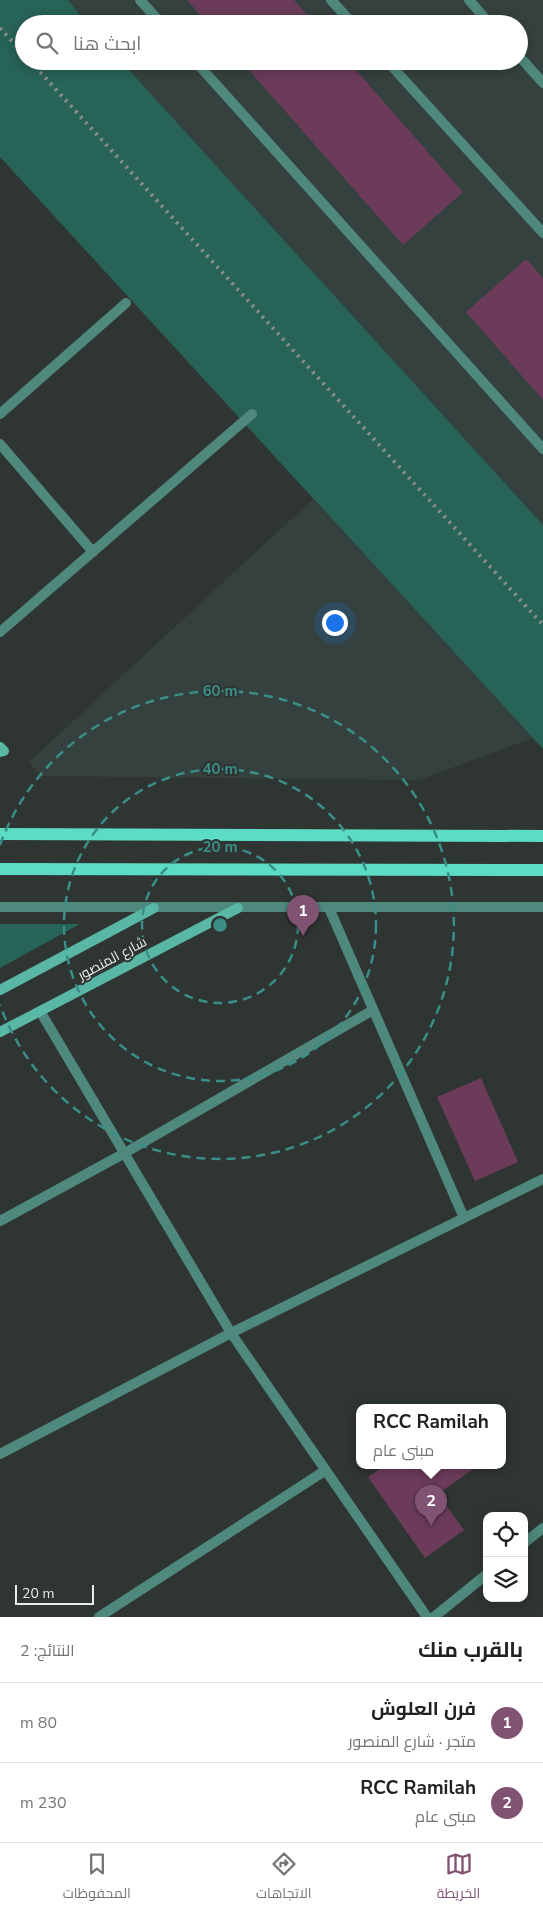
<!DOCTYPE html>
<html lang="ar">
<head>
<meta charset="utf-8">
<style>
  body { margin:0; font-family:"Nunito Sans",Cairo,sans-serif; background:#f6f6f6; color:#202124; direction:rtl }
  .controls { position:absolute; right:15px; bottom:15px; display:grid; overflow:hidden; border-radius:10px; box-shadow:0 2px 12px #0003 }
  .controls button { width:45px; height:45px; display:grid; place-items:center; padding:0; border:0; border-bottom:1px solid #e0e0e0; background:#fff; color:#202124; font:25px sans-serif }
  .scale { position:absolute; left:15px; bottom:12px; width:79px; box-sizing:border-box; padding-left:5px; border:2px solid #e8eceb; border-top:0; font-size:14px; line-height:18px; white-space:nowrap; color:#e8eceb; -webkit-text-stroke:4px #2f3533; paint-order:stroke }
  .you { position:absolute; left:334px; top:622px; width:18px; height:18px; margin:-12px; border:4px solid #fff; border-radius:50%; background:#1a73e8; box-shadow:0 0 0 8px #1a73e833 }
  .badge { display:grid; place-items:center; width:32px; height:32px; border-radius:50%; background:#805372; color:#fff; font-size:16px; font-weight:700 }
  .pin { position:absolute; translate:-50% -41px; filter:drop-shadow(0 1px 2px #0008) }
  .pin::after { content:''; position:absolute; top:26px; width:18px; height:15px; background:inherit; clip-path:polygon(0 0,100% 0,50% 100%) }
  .popup { position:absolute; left:356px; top:1404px; width:150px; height:65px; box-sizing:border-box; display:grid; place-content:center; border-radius:10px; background:#fff; filter:drop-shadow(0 1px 4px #0005); font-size:16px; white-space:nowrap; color:#757577 }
  .popup b { font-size:19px; color:#202124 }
  .popup::after { content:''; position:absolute; left:50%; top:100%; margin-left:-10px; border:10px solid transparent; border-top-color:#fff }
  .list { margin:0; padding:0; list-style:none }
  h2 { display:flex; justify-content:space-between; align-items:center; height:65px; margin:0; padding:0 20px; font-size:21px }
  h2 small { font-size:16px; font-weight:400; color:#757577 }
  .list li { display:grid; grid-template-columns:32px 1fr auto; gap:15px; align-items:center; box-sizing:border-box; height:80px; padding:0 20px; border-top:1px solid #e0e0e0 }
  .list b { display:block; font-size:19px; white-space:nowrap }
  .list p { margin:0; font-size:16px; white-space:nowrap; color:#757577 }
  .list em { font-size:16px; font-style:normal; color:#757577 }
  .icon { flex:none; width:28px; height:28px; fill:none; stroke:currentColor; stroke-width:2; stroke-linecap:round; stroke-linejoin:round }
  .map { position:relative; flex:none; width:543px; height:1617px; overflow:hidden; direction:ltr }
  .search { position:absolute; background:#fff; box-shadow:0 2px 12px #0003; left:15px; right:15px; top:15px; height:55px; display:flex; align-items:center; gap:12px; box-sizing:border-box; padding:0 18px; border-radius:28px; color:#757577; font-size:19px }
  .sheet { height:225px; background:#fff }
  nav { display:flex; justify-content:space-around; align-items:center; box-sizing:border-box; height:70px; border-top:1px solid #e0e0e0; background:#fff; font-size:14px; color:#757577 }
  nav a { display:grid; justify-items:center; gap:2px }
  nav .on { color:#805372 }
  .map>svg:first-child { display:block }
  .built { fill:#35413f }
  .green { fill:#286358 }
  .building { fill:#6b3b59 }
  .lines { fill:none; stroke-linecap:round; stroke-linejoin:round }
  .lane { stroke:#4f887c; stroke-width:10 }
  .street { stroke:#4f887c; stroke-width:10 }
  .secondary { stroke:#58b7a5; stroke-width:10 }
  .primary { stroke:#5cdcc5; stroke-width:12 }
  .rail { stroke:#888d8b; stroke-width:4; stroke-dasharray:2.5 5; stroke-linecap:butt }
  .ring { fill:none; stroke:#3a8e87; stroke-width:2.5; stroke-dasharray:9 6 }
  .labels { text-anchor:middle; stroke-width:4; stroke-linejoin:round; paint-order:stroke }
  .street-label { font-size:14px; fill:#e8eceb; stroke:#2f3533 }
  .centre { fill:#3a8e87; stroke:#2f3533; stroke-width:2.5 }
  .ring-label { font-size:15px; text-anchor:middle; font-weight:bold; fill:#3a8e87; stroke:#2f3533; stroke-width:4; stroke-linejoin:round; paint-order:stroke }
</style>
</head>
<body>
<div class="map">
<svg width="543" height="1617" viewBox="0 0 543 1617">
  <rect width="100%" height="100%" fill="#2f3533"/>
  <path class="built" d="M68,0H543V525L121,61H519V24H87Z
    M313,499L533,738L419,780L41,776L29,762Z"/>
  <path class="green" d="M0,0H68L87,24H24V61H121L543,525V749L0,157Z
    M0,924H80L0,968Z"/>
  <path class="building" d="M187,0H294L315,24H208Z
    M241,61H348L463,192L403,245Z
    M526,259L543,278V400L466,312Z
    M481,1078L518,1162L475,1181L437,1097Z
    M386,1465H479L438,1494L464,1530L425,1558L368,1477Z"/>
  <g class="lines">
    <path class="lane" d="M140,0L162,24
      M331,0L353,24
      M469,0L490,24
      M519,56L543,83
      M195,61L543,449
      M387,61L543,233"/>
    <path class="street" d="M0,414L126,303
      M0,444L93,552
      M0,632L252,414
      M0,907H543
      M329,908L464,1218
      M40,1011L231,1333L427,1617
      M0,1221L123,1154L373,1010
      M0,1454L231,1333L543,1179
      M524,1543L543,1528
      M99,1617L326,1470
      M434,1617L487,1574"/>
    <path class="secondary" d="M0,747L4,751L0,752
      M0,990L154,908
      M0,1032L238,908"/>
    <path class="primary" d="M0,834L543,836
      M0,869L543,870"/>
    <path class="rail" d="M0,28L24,54
      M30,61L543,625"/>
  </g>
  <g class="ring">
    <circle cx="220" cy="925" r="78"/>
    <circle cx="220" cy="925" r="156"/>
    <path d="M0 845A234 234 0 1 1 0 1005"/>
  </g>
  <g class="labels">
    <g class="street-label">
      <text transform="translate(112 958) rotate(-28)" y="5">شارع المنصور</text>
    </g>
  </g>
  <circle cx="220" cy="925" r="8" class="centre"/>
  <g class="ring-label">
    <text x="220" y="696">60 m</text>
    <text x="220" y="774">40 m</text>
    <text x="220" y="852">20 m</text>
  </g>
</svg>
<div class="controls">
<button><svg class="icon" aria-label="locate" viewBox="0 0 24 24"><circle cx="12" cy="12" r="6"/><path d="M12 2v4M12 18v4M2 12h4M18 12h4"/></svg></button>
<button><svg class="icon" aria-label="layers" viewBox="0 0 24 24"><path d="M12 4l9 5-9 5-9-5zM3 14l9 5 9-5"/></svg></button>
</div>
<div class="scale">20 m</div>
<div class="you"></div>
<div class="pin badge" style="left:303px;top:936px">1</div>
<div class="pin badge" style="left:431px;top:1526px">2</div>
<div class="popup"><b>RCC Ramilah</b>مبنى عام</div>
<div class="search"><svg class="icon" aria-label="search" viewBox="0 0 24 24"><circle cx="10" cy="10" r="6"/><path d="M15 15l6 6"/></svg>ابحث هنا</div>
</div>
<section class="sheet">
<h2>بالقرب منك<small>النتائج: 2</small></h2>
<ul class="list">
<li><span class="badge">1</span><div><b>فرن العلوش</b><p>متجر · شارع المنصور</p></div><em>80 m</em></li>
<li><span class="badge">2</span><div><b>RCC Ramilah</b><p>مبنى عام</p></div><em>230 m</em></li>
</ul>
</section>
<nav>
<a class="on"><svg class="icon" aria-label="map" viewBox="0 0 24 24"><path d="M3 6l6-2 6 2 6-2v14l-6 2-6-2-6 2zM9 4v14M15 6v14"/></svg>الخريطة</a>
<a><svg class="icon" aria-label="directions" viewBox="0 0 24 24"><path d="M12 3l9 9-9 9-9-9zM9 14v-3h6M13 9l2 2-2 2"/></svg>الاتجاهات</a>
<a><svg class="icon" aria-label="saved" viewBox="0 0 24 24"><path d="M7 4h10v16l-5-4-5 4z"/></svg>المحفوظات</a>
</nav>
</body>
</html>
